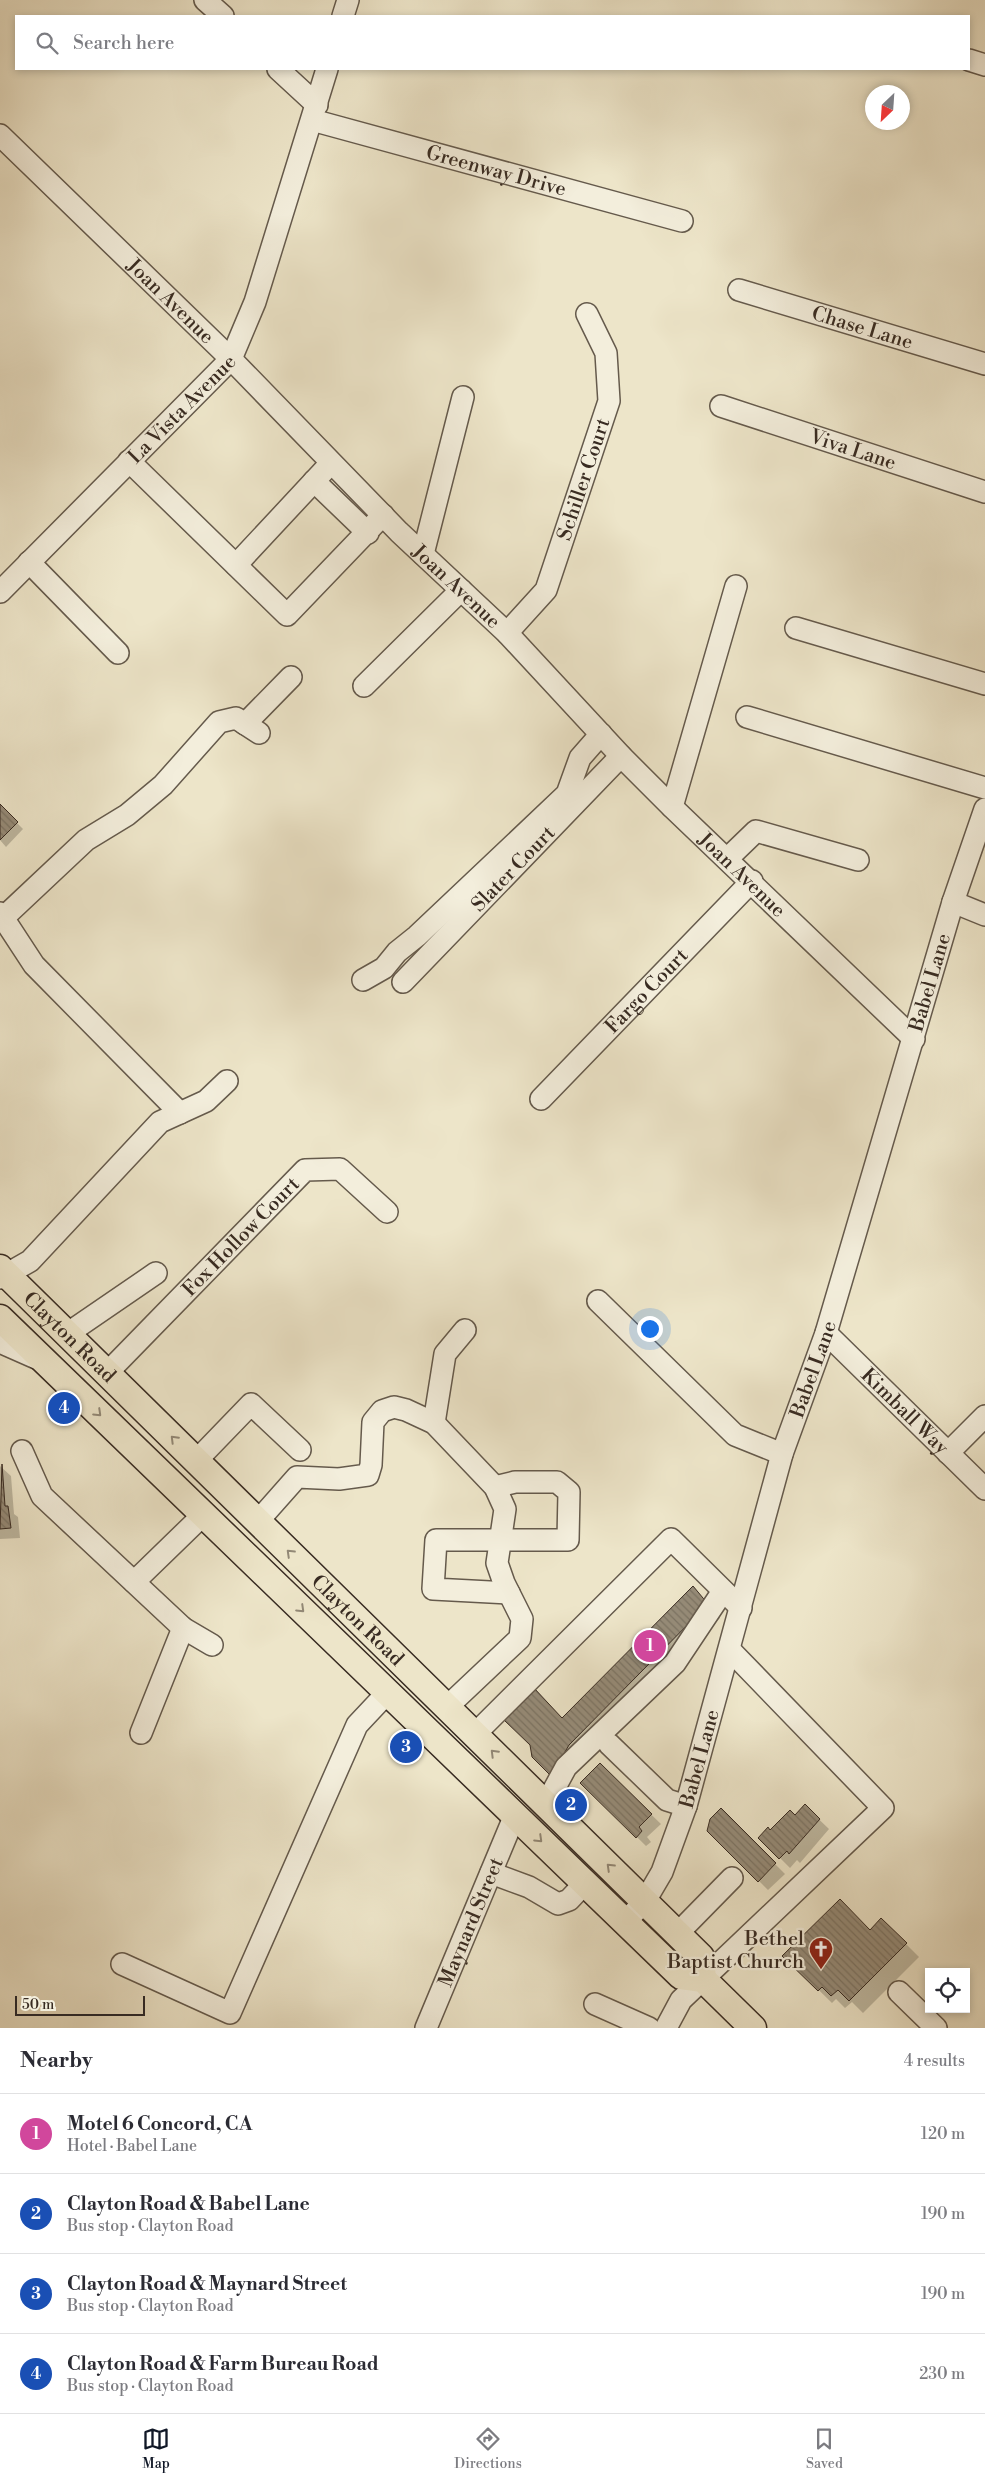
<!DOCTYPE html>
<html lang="en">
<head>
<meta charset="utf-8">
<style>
  body { margin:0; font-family:"Libre Bodoni",serif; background:#f2f2f3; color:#2b2b33 }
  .controls { position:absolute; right:15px; bottom:15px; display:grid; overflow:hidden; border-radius:0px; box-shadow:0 2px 8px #0003 }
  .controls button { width:45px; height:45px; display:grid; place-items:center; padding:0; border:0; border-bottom:1px solid #e1e1e2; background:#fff; color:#2b2b33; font:25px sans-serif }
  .compass { position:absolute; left:865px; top:85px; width:45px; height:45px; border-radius:50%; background:#fff; box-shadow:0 2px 8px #0003; rotate:205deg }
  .scale { position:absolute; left:15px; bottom:12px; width:130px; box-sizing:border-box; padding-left:5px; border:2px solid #382b22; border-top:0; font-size:14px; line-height:18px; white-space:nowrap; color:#382b22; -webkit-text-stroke:4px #f3eedc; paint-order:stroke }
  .you { position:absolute; left:649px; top:1328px; width:18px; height:18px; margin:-12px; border:4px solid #fff; border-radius:50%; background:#1a73e8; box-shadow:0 0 0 8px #1a73e833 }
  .badge { display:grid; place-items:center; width:32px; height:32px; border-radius:50%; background:#111827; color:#fff; font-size:16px; font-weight:700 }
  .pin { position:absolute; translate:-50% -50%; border:2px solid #fff; box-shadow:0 1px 5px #0006 }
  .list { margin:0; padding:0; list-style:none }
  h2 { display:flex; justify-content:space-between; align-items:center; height:65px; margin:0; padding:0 20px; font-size:21px }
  h2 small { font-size:16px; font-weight:400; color:#7c7c81 }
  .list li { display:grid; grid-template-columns:32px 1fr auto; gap:15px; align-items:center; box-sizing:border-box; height:80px; padding:0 20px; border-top:1px solid #e1e1e2 }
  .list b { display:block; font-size:19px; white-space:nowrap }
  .list p { margin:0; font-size:16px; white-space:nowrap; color:#7c7c81 }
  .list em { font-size:16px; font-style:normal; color:#7c7c81 }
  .icon { flex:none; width:28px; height:28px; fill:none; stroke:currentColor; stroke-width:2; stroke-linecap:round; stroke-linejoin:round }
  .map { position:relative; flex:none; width:985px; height:2028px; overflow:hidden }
  .search { position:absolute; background:#fff; box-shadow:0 2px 8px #0003; left:15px; right:15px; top:15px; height:55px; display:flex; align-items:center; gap:12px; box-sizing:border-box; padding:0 18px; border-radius:0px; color:#7c7c81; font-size:19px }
  .sheet { height:385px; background:#fff }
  nav { display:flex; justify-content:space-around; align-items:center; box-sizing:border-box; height:70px; border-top:1px solid #e1e1e2; background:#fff; font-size:14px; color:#7c7c81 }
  nav a { display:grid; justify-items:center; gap:2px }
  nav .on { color:#111827 }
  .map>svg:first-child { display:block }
  .shadow { fill:#0003 }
  .building { fill:url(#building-back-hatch); stroke:#382b22 }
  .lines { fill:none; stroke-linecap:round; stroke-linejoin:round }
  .minor-casing { stroke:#655a4c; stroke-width:24 }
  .major-casing { stroke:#382b22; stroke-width:29 }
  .minor { stroke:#f3eedc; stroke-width:21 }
  .major { stroke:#ede5c9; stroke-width:26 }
  .oneway { stroke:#928876 }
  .labels { text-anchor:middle; stroke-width:4.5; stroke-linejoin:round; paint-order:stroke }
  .street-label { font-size:20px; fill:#382b22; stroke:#f3eedc }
  .poi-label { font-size:20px; fill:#382b22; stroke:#f3eedc; text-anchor:end }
</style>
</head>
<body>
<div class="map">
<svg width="985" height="2028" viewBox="0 0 985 2028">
  <defs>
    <pattern id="building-back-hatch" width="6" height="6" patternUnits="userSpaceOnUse" patternTransform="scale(1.25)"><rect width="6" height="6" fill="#968c79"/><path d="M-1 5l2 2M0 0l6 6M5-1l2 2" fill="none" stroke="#7b7363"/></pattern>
  </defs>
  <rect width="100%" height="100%" fill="#ede5c9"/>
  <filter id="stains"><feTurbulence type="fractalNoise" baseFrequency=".004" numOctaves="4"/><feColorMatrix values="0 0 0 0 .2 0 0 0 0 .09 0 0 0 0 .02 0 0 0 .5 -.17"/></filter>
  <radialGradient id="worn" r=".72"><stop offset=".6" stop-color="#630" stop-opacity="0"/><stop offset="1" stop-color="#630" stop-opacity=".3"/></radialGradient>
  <path class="shadow" d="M0,806L23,829L6,847L0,840Z
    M0,1466L11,1476L14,1514L18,1517L20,1538L0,1539Z
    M693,1588L720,1618L582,1758L534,1756L562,1719Z
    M600,1765L661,1824L647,1837L651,1842L646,1846L582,1783Z
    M805,1806L829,1829L800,1863L797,1860L790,1868L760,1838L795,1816Z
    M721,1810L785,1874L768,1890L708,1830Z
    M881,1919L919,1957L863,2013L852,2002L845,2008L836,1999L832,2003L784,1956L870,1931Z"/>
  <path class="building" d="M0,804L18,822L0,840Z
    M2,1464L5,1506H8L11,1528L0,1529Z
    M693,1586L708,1604L569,1745L551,1776L532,1757L530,1745L504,1720L534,1688L562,1718Z
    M600,1763L652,1814L639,1827L642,1831L636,1838L580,1783Z
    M805,1804L820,1819L789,1854L787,1851L779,1859L758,1838L768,1827L770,1830L790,1810L795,1815Z
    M721,1808L776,1863L758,1882L707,1831L710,1819Z
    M840,1899L870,1930L881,1918L907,1943L849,2001L838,1990L831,1996L822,1987L818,1991L782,1956Z"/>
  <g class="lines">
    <defs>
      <g id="minor">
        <path d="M205,0L223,16"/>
        <path d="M343,16L348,0"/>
        <path d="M969,60L985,65"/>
        <path d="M278,69L317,105"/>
        <path id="s1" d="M312,120L682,221"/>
        <path id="s2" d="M0,135L231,359L399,532L507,633L621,756L672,807L914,1039"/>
        <path id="s3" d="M739,290L985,364"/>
        <path id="s4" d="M721,406L985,492"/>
        <path d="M129,461L287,615L383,515"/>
        <path d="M314,481L368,533"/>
        <path d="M423,554L463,397"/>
        <path d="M29,562L118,653"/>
        <path d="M236,565L331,463"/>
        <path id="s5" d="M0,592L231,359L255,302L327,69"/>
        <path d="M796,628L985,684"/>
        <path id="s6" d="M507,633L546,590L609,401L606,353L587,314"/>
        <path d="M364,686L461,590"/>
        <path d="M747,717L985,788"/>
        <path d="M245,724L291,677"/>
        <path d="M672,807L736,586"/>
        <path d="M727,859L756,831L858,860"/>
        <path d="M953,902L985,915"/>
        <path d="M0,913L34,965L180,1113"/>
        <path d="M3,918L86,840L127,815L163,785L219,722L236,718L259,733"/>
        <path d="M363,980L384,968L397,952L417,936L567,794L580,758L601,734"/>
        <path id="s7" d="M403,982L621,756"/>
        <path id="s8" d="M541,1099L752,881"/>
        <path d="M0,1278L30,1261L160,1122L206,1101L227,1081"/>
        <path d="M598,1301L735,1435L782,1454"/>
        <path id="s9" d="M826,1333L985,1489"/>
        <path d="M67,1334L156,1273"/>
        <path d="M0,1342L36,1358"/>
        <path id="s10" d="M107,1373L305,1170L340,1169L387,1212"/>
        <path d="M434,1423L445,1354L465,1330"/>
        <path d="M22,1451L42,1496L183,1628L212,1645"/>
        <path d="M948,1453L985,1416"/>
        <path d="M196,1461L251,1404L300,1450"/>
        <path d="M495,1487L515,1482H557L569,1492L568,1540H436L433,1589L509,1593"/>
        <path d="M258,1521L297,1477L339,1479L368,1475L371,1465L373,1422L382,1411L394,1407L406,1410L434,1423L495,1487L505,1509L497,1563L504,1583L522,1619L520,1638L447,1707"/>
        <path d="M134,1582L203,1515"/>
        <path d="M141,1733L183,1628"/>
        <path d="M475,1734L671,1539L741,1608"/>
        <path d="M609,1744L667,1800L686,1806"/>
        <path d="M546,1804L566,1767L675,1663L723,1591"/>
        <path d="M491,1873L529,1887L558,1904L569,1900L585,1883"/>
        <path id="s11" d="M625,1922L645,1901L662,1872L686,1806L782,1454L826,1333L953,902L985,809"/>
        <path d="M678,1933L732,1878"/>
        <path d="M122,1964L230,2013L357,1725L388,1692"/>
        <path d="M899,1992L936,2028"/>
        <path d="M595,2004L649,2028"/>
        <path id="s12" d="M426,2028L515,1815"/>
        <path d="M666,2028L681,2000L883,1808L730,1650"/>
      </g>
      <g id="major">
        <path id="s13" d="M0,1268L701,1957L703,1979"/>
        <path d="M0,1318L681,1976L703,1979L753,2028"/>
      </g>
    </defs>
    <use href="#minor" class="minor-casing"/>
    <use href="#major" class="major-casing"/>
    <use href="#minor" class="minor"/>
    <use href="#major" class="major"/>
  </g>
  <defs><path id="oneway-chevron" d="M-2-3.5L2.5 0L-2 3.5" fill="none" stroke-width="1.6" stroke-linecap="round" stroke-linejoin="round" transform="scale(1.25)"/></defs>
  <g class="oneway">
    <use href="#oneway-chevron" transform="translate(98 1413) rotate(44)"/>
    <use href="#oneway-chevron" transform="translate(174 1439) rotate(-135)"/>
    <use href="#oneway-chevron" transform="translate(290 1553) rotate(-136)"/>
    <use href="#oneway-chevron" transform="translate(301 1609) rotate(44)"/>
    <use href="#oneway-chevron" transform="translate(494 1753) rotate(-135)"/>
    <use href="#oneway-chevron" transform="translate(539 1839) rotate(44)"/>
    <use href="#oneway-chevron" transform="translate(610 1867) rotate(-136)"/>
  </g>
  <defs>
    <symbol id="church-pin" viewBox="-11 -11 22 30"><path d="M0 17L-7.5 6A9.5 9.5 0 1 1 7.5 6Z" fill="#8f2418" stroke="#f3eedc"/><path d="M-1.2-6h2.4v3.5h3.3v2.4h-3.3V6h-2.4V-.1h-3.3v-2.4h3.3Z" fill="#fff"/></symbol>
  </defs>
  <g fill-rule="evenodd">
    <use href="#church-pin" x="807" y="1935" width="28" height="38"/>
  </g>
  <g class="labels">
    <g class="street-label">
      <text dy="7" stroke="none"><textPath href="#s1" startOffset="191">Greenway Drive</textPath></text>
      <text dy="7" stroke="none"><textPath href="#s2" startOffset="238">Joan Avenue</textPath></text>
      <text dy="7" stroke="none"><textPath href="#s3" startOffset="129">Chase Lane</textPath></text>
      <text dy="7" stroke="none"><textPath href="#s5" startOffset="258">La Vista Avenue</textPath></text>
      <text dy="7" stroke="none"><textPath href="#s4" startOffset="139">Viva Lane</textPath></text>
      <text dy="7" stroke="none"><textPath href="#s6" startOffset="175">Schiller Court</textPath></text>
      <text dy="7" stroke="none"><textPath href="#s2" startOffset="642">Joan Avenue</textPath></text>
      <text dy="7" stroke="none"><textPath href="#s7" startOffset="158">Slater Court</textPath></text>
      <text dy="7" stroke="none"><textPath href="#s2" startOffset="1048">Joan Avenue</textPath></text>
      <text dy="7" stroke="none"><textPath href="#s11" startOffset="992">Babel Lane</textPath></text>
      <text dy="7" stroke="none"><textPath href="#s8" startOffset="151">Fargo Court</textPath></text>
      <text dy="7" stroke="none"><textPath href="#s10" startOffset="191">Fox Hollow Court</textPath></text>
      <text dy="7" stroke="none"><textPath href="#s13" startOffset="98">Clayton Road</textPath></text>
      <text dy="7" stroke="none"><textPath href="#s11" startOffset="588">Babel Lane</textPath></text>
      <text dy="7" stroke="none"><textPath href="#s9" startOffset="111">Kimball Way</textPath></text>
      <text dy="7" stroke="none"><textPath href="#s13" startOffset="502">Clayton Road</textPath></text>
      <text dy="7" stroke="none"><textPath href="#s11" startOffset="182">Babel Lane</textPath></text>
      <text dy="7" stroke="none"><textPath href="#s12" startOffset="115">Maynard Street</textPath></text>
    </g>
    <g class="poi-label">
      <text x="804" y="1945">Bethel<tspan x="804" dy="23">Baptist Church</tspan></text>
    </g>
  </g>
  <rect width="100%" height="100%" filter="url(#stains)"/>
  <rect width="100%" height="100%" fill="url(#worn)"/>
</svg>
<div class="controls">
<button><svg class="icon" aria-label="locate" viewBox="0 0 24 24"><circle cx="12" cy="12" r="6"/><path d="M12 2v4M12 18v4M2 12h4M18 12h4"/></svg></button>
</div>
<svg class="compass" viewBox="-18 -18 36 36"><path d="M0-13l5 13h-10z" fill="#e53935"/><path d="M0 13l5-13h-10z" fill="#7c7c81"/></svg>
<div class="scale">50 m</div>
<div class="you"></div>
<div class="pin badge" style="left:650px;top:1646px;background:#d1479c">1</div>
<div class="pin badge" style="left:571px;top:1805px;background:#1a4fb4">2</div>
<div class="pin badge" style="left:406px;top:1747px;background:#1a4fb4">3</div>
<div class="pin badge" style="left:64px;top:1408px;background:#1a4fb4">4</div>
<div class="search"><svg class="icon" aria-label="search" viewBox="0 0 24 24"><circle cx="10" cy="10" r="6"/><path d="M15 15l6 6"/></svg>Search here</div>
</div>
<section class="sheet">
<h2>Nearby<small>4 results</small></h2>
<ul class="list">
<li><span class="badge" style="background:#d1479c">1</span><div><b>Motel 6 Concord, CA</b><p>Hotel · Babel Lane</p></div><em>120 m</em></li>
<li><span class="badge" style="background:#1a4fb4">2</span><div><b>Clayton Road &amp; Babel Lane</b><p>Bus stop · Clayton Road</p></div><em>190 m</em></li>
<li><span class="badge" style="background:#1a4fb4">3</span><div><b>Clayton Road &amp; Maynard Street</b><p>Bus stop · Clayton Road</p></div><em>190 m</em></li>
<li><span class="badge" style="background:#1a4fb4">4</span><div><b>Clayton Road &amp; Farm Bureau Road</b><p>Bus stop · Clayton Road</p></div><em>230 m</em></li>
</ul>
</section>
<nav>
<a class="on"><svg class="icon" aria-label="map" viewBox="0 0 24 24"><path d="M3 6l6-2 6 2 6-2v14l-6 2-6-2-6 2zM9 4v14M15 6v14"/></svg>Map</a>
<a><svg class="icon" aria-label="directions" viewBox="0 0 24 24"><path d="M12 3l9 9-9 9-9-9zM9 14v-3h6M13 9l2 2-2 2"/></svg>Directions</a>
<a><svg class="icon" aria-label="saved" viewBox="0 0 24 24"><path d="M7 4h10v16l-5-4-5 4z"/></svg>Saved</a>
</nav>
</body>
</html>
